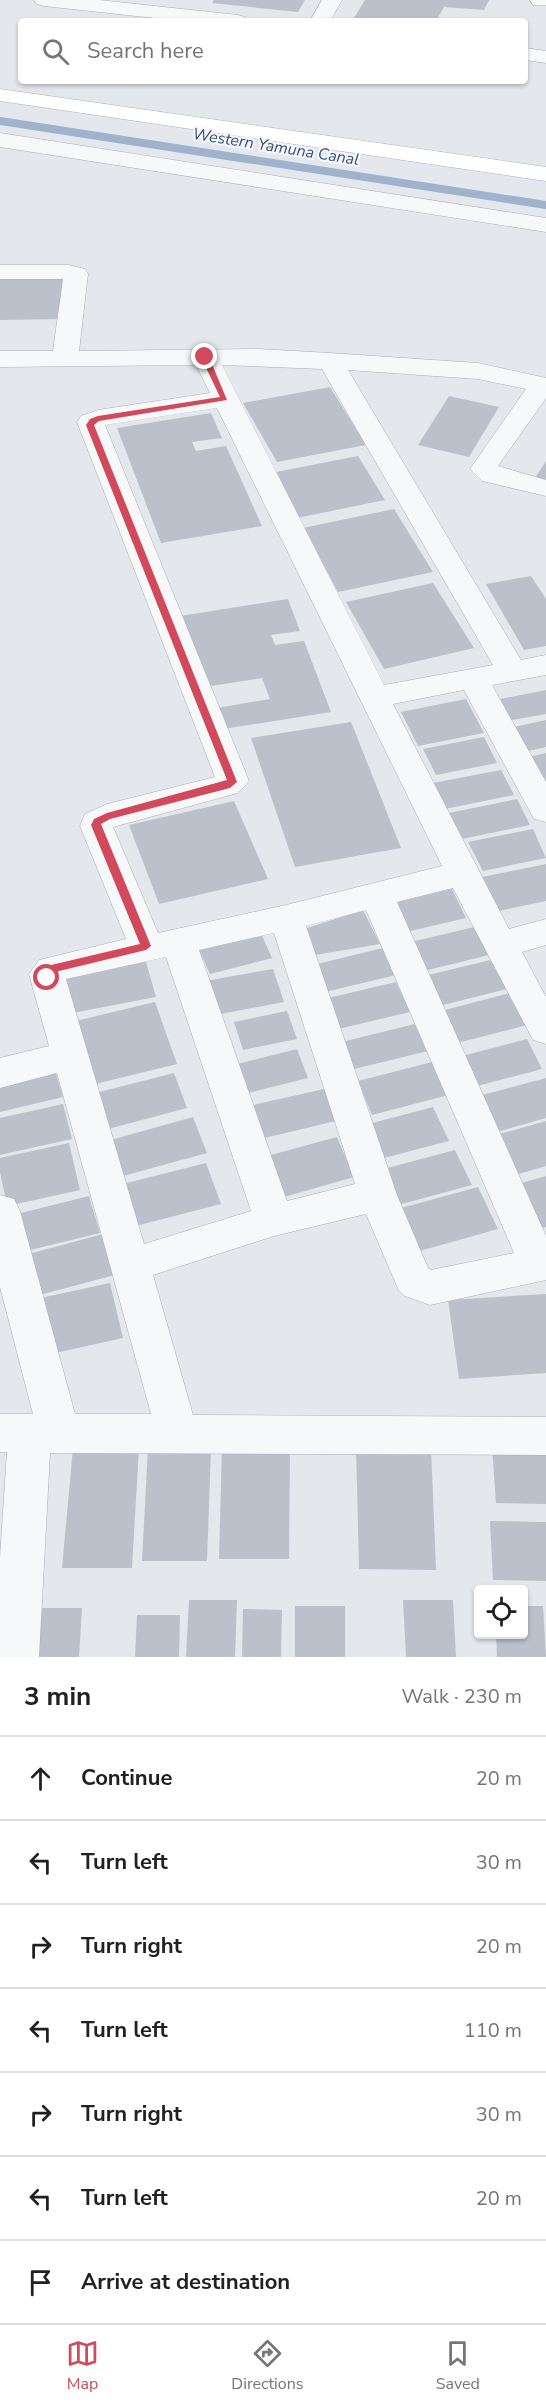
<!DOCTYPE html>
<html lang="en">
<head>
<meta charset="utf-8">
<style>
  body { margin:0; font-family:"Nunito Sans",sans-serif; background:#f6f6f6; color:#202124 }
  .controls { position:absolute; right:18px; bottom:18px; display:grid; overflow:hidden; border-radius:6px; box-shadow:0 2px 4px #0004 }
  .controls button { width:54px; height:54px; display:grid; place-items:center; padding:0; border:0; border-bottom:2px solid #e0e0e0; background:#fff; color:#202124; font:30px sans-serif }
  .stop { position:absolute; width:18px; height:18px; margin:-14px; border:4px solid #d1495b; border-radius:50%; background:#fff }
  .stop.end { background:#d1495b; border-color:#fff; box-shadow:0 2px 6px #0008 }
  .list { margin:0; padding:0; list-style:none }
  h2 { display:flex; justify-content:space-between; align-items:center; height:78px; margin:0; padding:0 24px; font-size:26px }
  h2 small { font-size:20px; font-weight:400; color:#757577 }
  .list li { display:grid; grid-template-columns:39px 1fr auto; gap:18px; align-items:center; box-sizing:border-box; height:84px; padding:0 24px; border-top:2px solid #e0e0e0 }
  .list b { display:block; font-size:22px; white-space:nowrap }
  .list em { font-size:20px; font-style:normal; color:#757577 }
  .icon { flex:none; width:33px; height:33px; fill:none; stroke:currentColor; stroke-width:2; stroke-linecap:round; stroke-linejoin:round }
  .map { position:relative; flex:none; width:546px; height:1657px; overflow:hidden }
  .search { position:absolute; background:#fff; box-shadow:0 2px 4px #0004; left:18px; right:18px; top:18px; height:66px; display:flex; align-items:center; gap:15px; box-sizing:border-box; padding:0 21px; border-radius:6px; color:#757577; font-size:22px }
  .sheet { height:666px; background:#fff }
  nav { display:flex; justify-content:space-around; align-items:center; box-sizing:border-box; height:84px; border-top:2px solid #e0e0e0; background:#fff; font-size:16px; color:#757577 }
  nav a { display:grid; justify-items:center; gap:3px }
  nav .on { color:#d1495b }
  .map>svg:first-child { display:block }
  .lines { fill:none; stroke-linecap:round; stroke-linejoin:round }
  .stream { stroke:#9fb4cc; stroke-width:8 }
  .building { fill:#bbc0ca }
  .street-casing { stroke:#a9aeb7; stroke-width:1 }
  .secondary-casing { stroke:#a9aeb7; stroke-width:1 }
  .street { fill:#f7f8fa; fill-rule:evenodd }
  .secondary { fill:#fff; fill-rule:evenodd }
  .route { fill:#d1495b }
  .labels { text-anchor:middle; stroke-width:4.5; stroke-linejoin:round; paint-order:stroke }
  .far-water-label { font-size:16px; font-style:italic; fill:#34527a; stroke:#f4f6f9 }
</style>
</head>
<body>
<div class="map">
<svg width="546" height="1657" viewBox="0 0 546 1657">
  <rect width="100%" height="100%" fill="#e4e7ec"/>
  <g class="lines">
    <path class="stream" d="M0,121L546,205"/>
  </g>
  <path class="building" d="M214,0H305L298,12L212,3Z
    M365,0H489L484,10L444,7L436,21H377L354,18Z
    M69,275L65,319L0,320V276Z
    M330,387L366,445L277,462L243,403Z
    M449,396L499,407L469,457L418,445Z
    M211,413L222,438L192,442L196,451L226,446L262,526L161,543L117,428Z
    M358,456L385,500L297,518L271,473Z
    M546,461V480L535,478Z
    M394,509L433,572L338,592L303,528Z
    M531,576L546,599V646L524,650L486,584Z
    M433,583L474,648L384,669L346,602Z
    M288,599L300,631L271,635L275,645L304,641L331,712L217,730L211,709L270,699L262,678L204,687L180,616Z
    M546,690V714L507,721L495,700Z
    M466,699L484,733L418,746L401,712Z
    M546,720V747L528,751L514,727Z
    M351,722L401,848L295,867L251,738Z
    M484,737L497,763L436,775L423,749Z
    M546,753V788L529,757Z
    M501,770L514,795L440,810L428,784Z
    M517,799L530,825L462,839L449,813Z
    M234,801L268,879L159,904L129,825Z
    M533,829L546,858L483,871L468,842Z
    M546,864V901L494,912L477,878Z
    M452,889L466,918L402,933L389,904Z
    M363,910L380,944L309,956L301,930Z
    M487,924L501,952L424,971L411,942Z
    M259,929L272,958L210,974L197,945Z
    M383,948L396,975L321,993L309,966Z
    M144,955L156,997L62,1015L52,973Z
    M499,958L515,987L443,1005L428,975Z
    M273,969L284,1002L215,1015L205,981Z
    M396,982L410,1012L338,1029L324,999Z
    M522,990L539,1022L457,1043L441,1011Z
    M155,1002L177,1064L83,1087L63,1024Z
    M287,1011L297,1039L243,1050L234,1022Z
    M415,1024L428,1051L350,1070L338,1043Z
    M527,1039L542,1069L477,1086L462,1056Z
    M297,1049L308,1078L244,1094L233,1065Z
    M440,1060L456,1093L372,1115L358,1081Z
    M53,1064L63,1097L0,1112V1076Z
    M174,1073L187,1108L97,1132L84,1096Z
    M546,1078V1118L493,1133L475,1097Z
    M324,1089L336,1121L260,1139L249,1106Z
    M63,1104L72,1139L0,1155V1118Z
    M433,1107L449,1141L376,1160L361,1126Z
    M193,1117L207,1153L112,1179L100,1143Z
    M546,1121V1166L515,1175L496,1135Z
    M337,1137L354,1177L284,1197L267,1156Z
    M69,1143L80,1190L7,1206L0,1172V1158Z
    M455,1150L472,1185L391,1207L376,1171Z
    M206,1163L221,1204L128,1228L115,1186Z
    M546,1176V1227L529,1232L507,1187Z
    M478,1187L498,1229L416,1252L397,1209Z
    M89,1196L100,1233L18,1253L9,1216Z
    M103,1234L115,1275L32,1297L21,1256Z
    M110,1283L123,1338L46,1355L36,1299Z
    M546,1294V1373L459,1379L448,1300Z
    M222,1446H290L289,1559H219Z
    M356,1446L431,1447L436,1570L359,1569Z
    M492,1447H546V1504L496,1503Z
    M73,1448H139L132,1568H62Z
    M148,1449L211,1450L207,1561H142Z
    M490,1521L546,1522V1581L493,1580Z
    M189,1600H237L235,1657H186Z
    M403,1600H453L456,1657H406Z
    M295,1606H345V1657H295Z
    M524,1606H543L546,1657H497L496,1634H524Z
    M42,1608H82L79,1657H37Z
    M243,1609L282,1610L281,1657H242Z
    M137,1615H180L179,1657H135Z"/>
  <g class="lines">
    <defs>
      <path id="street" d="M34,0H99L238,15L245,17L248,21H182L44,6L37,4Z
        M322,0H342L330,21H310Z
        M530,0H546V5H533Z
        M525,48L546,51V63L525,60Z
        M0,133L546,218V232L0,147Z
        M0,265H68L85,269L88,274L79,351L258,349L330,353L478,363L546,378V398L498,466L546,480V496L482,481L470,469L526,389L478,379L348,370L521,660L546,655V675L492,685L546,782V822L534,819L464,690L393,704L509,929L546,919V945L522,952L546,997V1044L533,1040L453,888L397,902L546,1236V1280L430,1305L405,1296L399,1291L366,1214L274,1236L153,1275L193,1415L546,1417V1455L50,1453L39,1657H0V1557L7,1452H0V1414H33L0,1287V1195L14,1199L20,1211L75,1414H151L57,1073L0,1088V1058L49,1046L29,974L39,960L126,939L80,826L85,814L107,804L215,777L77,422L81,416L98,410L210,393L196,365L0,367V351H53L63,279H0ZM222,365L322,369L493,665L384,685ZM217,408L442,866L286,905L158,933L113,827L238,793L249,781L105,425ZM366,910L514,1253L431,1270L428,1268L397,1195L306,926ZM274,933L355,1184L287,1201L199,950ZM166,957L251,1211L144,1244L66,979Z"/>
      <path id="secondary" d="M0,89L546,167V181L0,101Z"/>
    </defs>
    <use href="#street" class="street-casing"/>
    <use href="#secondary" class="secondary-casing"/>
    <use href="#street" class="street"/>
    <use href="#secondary" class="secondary"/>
  </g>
  <path class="route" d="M205,355L209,357L227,400L99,421L94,425L237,782L230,788L110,819L101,824L151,946L146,950L55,972L50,981L47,982L41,978L47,966L140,944L91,825L94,819L107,813L227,780L86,425L90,419L98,416L220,397L201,357Z"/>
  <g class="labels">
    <g class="far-water-label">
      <text transform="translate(276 146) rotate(9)" y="6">Western Yamuna Canal</text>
    </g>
  </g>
</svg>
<div class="controls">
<button><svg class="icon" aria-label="locate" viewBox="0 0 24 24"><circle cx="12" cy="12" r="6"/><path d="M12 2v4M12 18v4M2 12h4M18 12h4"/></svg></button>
</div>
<div class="stop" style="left:47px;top:978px"></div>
<div class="stop end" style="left:205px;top:357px"></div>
<div class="search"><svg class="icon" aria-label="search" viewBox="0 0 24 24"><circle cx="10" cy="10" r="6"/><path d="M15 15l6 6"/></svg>Search here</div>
</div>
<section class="sheet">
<h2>3 min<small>Walk · 230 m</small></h2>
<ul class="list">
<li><svg class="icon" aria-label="ahead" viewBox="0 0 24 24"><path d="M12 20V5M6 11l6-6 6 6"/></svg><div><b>Continue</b></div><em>20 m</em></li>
<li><svg class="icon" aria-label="left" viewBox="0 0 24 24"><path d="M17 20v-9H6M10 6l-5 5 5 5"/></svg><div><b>Turn left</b></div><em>30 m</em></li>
<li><svg class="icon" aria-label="right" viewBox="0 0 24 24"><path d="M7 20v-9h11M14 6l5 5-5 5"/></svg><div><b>Turn right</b></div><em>20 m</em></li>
<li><svg class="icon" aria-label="left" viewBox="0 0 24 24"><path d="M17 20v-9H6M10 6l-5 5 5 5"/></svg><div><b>Turn left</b></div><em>110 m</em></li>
<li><svg class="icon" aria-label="right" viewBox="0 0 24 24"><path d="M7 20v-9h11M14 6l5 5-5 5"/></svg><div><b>Turn right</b></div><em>30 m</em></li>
<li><svg class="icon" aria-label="left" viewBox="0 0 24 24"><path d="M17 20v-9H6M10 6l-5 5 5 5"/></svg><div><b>Turn left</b></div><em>20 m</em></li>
<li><svg class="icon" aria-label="arrive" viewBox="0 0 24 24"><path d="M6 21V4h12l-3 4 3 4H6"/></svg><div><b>Arrive at destination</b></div></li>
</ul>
</section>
<nav>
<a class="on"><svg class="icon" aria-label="map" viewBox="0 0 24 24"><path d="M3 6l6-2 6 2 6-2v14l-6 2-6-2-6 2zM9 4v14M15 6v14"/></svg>Map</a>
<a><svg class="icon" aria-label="directions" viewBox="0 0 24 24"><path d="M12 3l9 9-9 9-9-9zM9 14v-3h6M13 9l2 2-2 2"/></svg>Directions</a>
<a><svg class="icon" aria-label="saved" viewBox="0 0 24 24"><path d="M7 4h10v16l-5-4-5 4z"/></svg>Saved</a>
</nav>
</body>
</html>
